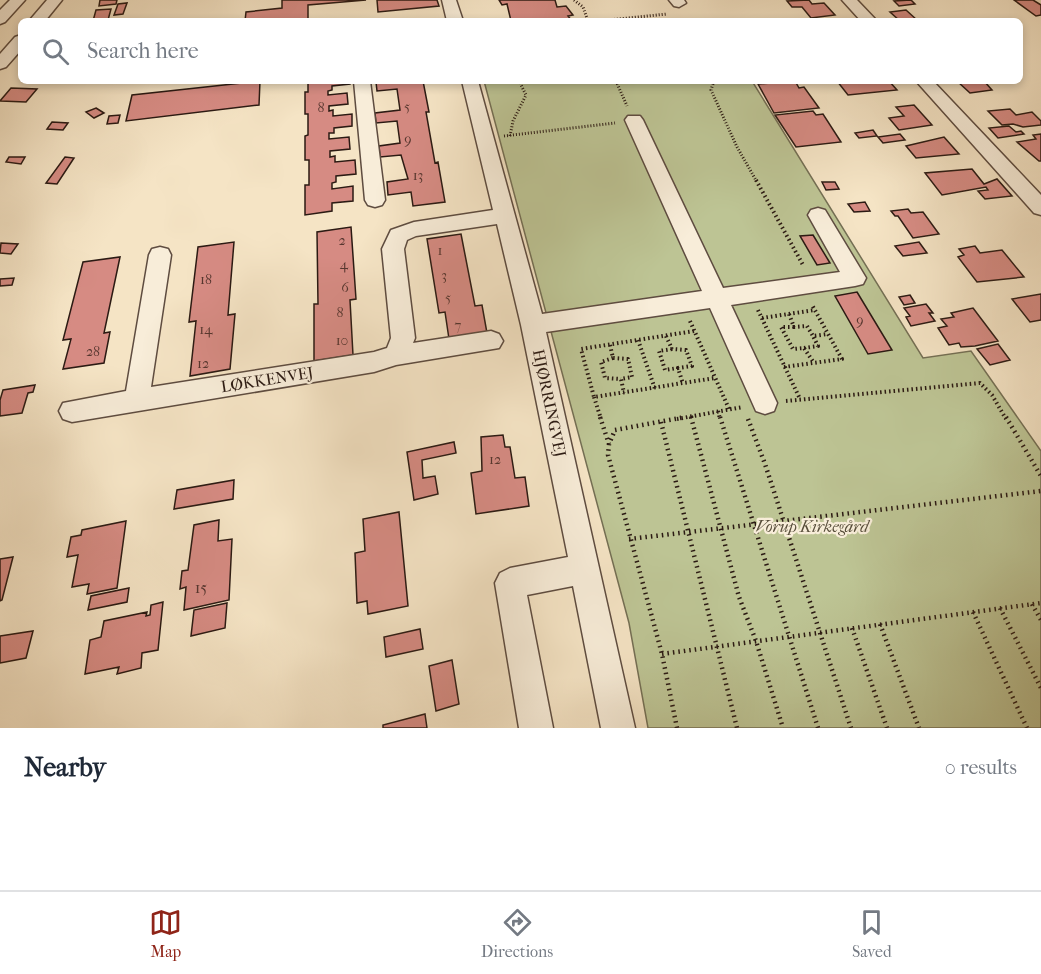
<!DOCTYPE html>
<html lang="en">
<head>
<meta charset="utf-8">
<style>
  body { margin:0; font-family:"IM FELL French Canon",serif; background:#f2f2f3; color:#1f2937 }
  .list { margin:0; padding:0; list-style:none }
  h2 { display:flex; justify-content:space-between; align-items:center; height:78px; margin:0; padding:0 24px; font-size:26px }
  h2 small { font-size:20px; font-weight:400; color:#747a83 }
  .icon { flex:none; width:33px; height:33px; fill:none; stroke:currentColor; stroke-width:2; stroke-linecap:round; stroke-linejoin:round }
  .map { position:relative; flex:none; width:1041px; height:728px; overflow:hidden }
  .search { position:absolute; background:#fff; box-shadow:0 3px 9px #0003; left:18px; right:18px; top:18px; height:66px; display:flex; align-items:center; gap:15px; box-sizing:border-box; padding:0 21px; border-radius:9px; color:#747a83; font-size:22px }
  .sheet { height:162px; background:#fff }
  nav { display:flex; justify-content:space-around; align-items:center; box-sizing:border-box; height:84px; border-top:2px solid #e0e1e3; background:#fff; font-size:16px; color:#747a83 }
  nav a { display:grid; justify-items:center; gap:3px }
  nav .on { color:#8f2418 }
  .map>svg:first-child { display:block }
  .green { fill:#bdc494; stroke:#746f54; stroke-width:1.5 }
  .building { fill:#d68b83; stroke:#2b1a13; stroke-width:1.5 }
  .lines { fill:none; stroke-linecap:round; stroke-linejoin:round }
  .minor-casing { stroke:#5e4c40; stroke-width:3 }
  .path-far2 { stroke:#2b1a13; stroke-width:3; stroke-dasharray:1 2; stroke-linecap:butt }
  .path-far1 { stroke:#2b1a13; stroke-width:4; stroke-dasharray:1.5 3; stroke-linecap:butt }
  .path { stroke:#2b1a13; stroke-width:4.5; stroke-dasharray:1.5 4; stroke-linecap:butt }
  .minor { fill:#f8edd9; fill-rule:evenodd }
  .labels { text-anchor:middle; stroke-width:4.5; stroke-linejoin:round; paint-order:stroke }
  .number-label { font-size:14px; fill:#56362f }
  .street-label { font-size:16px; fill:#2b1a13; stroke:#f8edd9 }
  .park-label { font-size:16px; font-style:italic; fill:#574d3a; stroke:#f8edd9 }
  .near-number-label { font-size:16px; fill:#56362f }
</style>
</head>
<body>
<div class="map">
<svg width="1041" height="728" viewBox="0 0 1041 728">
  <rect width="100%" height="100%" fill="#f5e4c5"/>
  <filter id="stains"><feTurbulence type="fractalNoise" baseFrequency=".00333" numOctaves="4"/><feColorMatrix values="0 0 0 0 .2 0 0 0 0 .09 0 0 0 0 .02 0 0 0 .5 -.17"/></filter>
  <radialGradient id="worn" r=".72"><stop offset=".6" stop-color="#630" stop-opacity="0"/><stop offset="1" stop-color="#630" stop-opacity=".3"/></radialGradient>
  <path class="green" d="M484,81H752L923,358L971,351L1041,451V728H648L629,623Z"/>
  <path class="building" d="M100,0H117L116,4L99,6Z
    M282,0H366L308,5V20L245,21L246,12L282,8Z
    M377,0H437L439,6L378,12Z
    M499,0H555L557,7L566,6L573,15L568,16L572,21H511L507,4L502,5Z
    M809,0L812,4L824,3L835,15L811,18L802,7H792L787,1Z
    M911,0L915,4L899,6L894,1Z
    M1014,0H1033L1041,5V15L1036,16Z
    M127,3L123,14L114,15L118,4Z
    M111,9L108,20L93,21L96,10Z
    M906,10L917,20L900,21L890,12Z
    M260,81L259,105L126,121L132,95Z
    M308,81H350V84L332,86V90L328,91V95L347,93L348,104L329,106V111L333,110V116L352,114V126L334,128V133H329V139L349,137L350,149L330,151V157L335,156V162L355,160L356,174L336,176V182L332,183V189L353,186V201L332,203V211L305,215V185H309V160H305V136L308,135V114H305V92H308Z
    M423,81L429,112H426L435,163L438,162L445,202L413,206L411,192L388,195L387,182L408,179L401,155L380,157L379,146L400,143L397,121L376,123L375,113L400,110L397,89L377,91L376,82Z
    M795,81L799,88L804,87L819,108L774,113L758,84Z
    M837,81H889L897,90L848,95Z
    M957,81H984L992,90L970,93Z
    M11,88L37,89L26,102L0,101Z
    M914,105L932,125L899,130L889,118L904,116L896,107Z
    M96,108L104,113L94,118L86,112Z
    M1010,109L1016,115L1032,112L1041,121V125L1023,127L1013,124L1002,125L988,111Z
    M813,111L816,115L823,114L841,142L796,147L775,115Z
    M120,115L118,123L107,124L109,116Z
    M52,122L68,123L63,130L47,129Z
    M1009,126L1016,132L1021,131L1024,134L998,138L989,128Z
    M873,130L877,136L859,138L855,133Z
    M900,134L905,140L883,143L878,137Z
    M1041,134V161H1039L1017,142L1036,139L1033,135Z
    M944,137L959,154L916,158L906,146Z
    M9,157H25L21,164L6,162Z
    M65,157L74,158L57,184L46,183Z
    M972,169L984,184L997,179L1012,196L985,199L978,191L988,190L986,187L942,195L925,173Z
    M822,182H835L839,189L826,190Z
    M865,202L870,211L854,212L848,204Z
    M908,209L911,213L923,212L939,234L913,238L898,216H895L891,211Z
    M351,227L356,299L350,300L353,355L314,361V304H318L317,232Z
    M461,234L475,306L482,305L487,333L449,339L445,312L439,313L427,239Z
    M813,235L830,263L817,265L800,236Z
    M234,242L228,315L235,314L230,369L190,376L196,321L189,322L198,247Z
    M919,242L927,253L903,256L895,246Z
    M1,243L18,244L11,254L0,253Z
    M975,246L980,253L1002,250L1024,277L977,282L958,257L964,255L959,249Z
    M120,257L104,333L110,332L104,363L63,369L71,339L63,340L83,262Z
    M14,278L12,285L0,286V279Z
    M857,292L892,350L868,354L835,296Z
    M1041,294V320L1030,322L1012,299Z
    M910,295L915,303L904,305L899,297Z
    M926,304L933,313H929L935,321L911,326L906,317L910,316L904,308Z
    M973,308L998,341L975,346L961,347L959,343L949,345L938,328L947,326L941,319L954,317L951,313Z
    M998,344L1010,360L990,365L977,349Z
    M35,385L33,392L28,393L22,413L0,416V400L3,390Z
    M503,435L505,447H510L515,478L525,477L529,506L476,514L471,473L482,471L481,437Z
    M454,442L456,453L422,460L423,478L435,476L438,494L414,500L407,452Z
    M234,480L233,499L174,509L177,490Z
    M399,512L408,606L368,614L367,601L357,603L355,553L365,551L363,519Z
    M219,520L218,541L232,539L229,600L184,610L186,587L180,589L182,571L188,570L194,525Z
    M126,521L117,588L87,594L89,584L72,587L78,555L67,557L71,537L81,535L82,530Z
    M13,557L2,600L0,601V559Z
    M129,588L127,602L88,610L91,596Z
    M163,602L158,650L142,653L141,668L117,674L119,667L85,674L90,640L101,637L104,621L147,612L146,616L150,615L151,605Z
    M227,603L225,628L191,636L194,610Z
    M420,629L423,649L386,657L384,637Z
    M33,631L26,658L0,663V636Z
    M452,660L459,704L436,711L429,666Z
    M425,714L427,728H383V725Z"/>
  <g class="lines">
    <defs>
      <path id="minor" d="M10,0H25L5,22L0,24V10Z
        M47,0H62L45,21H29Z
        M442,0H456L463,21H447Z
        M669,0H684L686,3L679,7L674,6Z
        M842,0H857L877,21H861Z
        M21,35V50L6,67L0,69V54L15,37Z
        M354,81H370L385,200L382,205L375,207L368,205L365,200Z
        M462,81H478L542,314L702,291L625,120L628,116H640L643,120L723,288L840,272L808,215L811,210L818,208L825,210L866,278L863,284L855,286L731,305L777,403L774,411L765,414L756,411L710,308L546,332L635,728H601L573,586L527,595L553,728H519L495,583L500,573L510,568L568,557L521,325L497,224L416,236L407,240L404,249L415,338L413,343L491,331L499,334L503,341L499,348L396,365L374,372L72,422L63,419L59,411L63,403L126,391L149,255L152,249L160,247L168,249L171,255L151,387L374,352L387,348L391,338L382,249L391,230L414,222L493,210Z
        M916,81H933L1041,195V215L1034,213Z"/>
    </defs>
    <use href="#minor" class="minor-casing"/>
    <path class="path-far2" d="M574,0L583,7L588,21
      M599,21L667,14
      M616,81L627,106
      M714,81L711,90L737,147L757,182
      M504,136L615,123
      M510,136L513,121L526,95L519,81"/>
    <path class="path-far1" d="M756,180L803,265
      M758,310L800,399
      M789,314L794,327L807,326L813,336L828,334
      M762,318L815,310
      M690,321L729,409
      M794,327H781L793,349L804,348L814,363
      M694,331L581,349L594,397L715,378
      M666,336L672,349L686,350L692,366L678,368L683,384
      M638,340L655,389
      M610,345L613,358L628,359L632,377L621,379L624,393
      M804,348L818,346L813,336
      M672,349L659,351L665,370L678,368
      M613,358L601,362L605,378L621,379
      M784,367L842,359L812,305
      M594,397L601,419
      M786,401L980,383L992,395L1006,419
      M718,411L720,419
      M691,416L692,419
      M677,419L743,407"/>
    <path class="path" d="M600,417L609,444
      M691,417L739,597L756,641L783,728
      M720,417L818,728
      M1006,417L1041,476
      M748,419L765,464L851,728
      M661,422L737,728
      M629,539L1041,491
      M1032,604L1041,620
      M1000,608L1041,688
      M973,612L1027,728
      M880,624L919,728
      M852,628L887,728
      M662,654L1041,603
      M677,728L662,654L608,455L609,444L615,430L685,417"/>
    <use href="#minor" class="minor"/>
  </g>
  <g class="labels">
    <g class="number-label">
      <text x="407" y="111">5</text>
      <text x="321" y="112">8</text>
      <text x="408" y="144">9</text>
      <text x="418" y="180">13</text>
      <text x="342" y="245">2</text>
      <text x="440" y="255">1</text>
      <text x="344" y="269">4</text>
      <text x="444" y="280">3</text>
      <text x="206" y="284">18</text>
      <text x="345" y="292">6</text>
      <text x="448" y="302">5</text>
      <text x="340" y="317">8</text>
      <text x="860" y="325">9</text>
      <text x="458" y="330">7</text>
      <text x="206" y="334">14</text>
      <text x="342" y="345">10</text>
      <text x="93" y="356">28</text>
      <text x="203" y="368">12</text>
      <text x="495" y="464">12</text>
    </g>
    <g class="street-label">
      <text transform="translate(267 379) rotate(-9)" y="6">LØKKENVEJ</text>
      <text transform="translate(550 403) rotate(78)" y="6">HJØRRINGVEJ</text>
    </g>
    <g class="park-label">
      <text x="812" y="532">Vorup Kirkegård</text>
    </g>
    <g class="near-number-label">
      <text x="201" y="593">15</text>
    </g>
  </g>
  <rect width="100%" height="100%" filter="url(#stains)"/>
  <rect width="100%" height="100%" fill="url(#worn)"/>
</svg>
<div class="search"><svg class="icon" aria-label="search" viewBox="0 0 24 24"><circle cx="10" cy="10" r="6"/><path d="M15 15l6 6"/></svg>Search here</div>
</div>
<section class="sheet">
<h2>Nearby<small>0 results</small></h2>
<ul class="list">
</ul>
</section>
<nav>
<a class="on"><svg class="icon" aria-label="map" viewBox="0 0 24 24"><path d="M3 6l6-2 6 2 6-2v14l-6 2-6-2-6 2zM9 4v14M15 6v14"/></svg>Map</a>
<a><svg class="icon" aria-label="directions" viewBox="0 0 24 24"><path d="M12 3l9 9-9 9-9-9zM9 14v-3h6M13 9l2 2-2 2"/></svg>Directions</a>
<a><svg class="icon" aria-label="saved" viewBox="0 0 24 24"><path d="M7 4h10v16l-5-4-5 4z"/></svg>Saved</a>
</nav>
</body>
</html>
